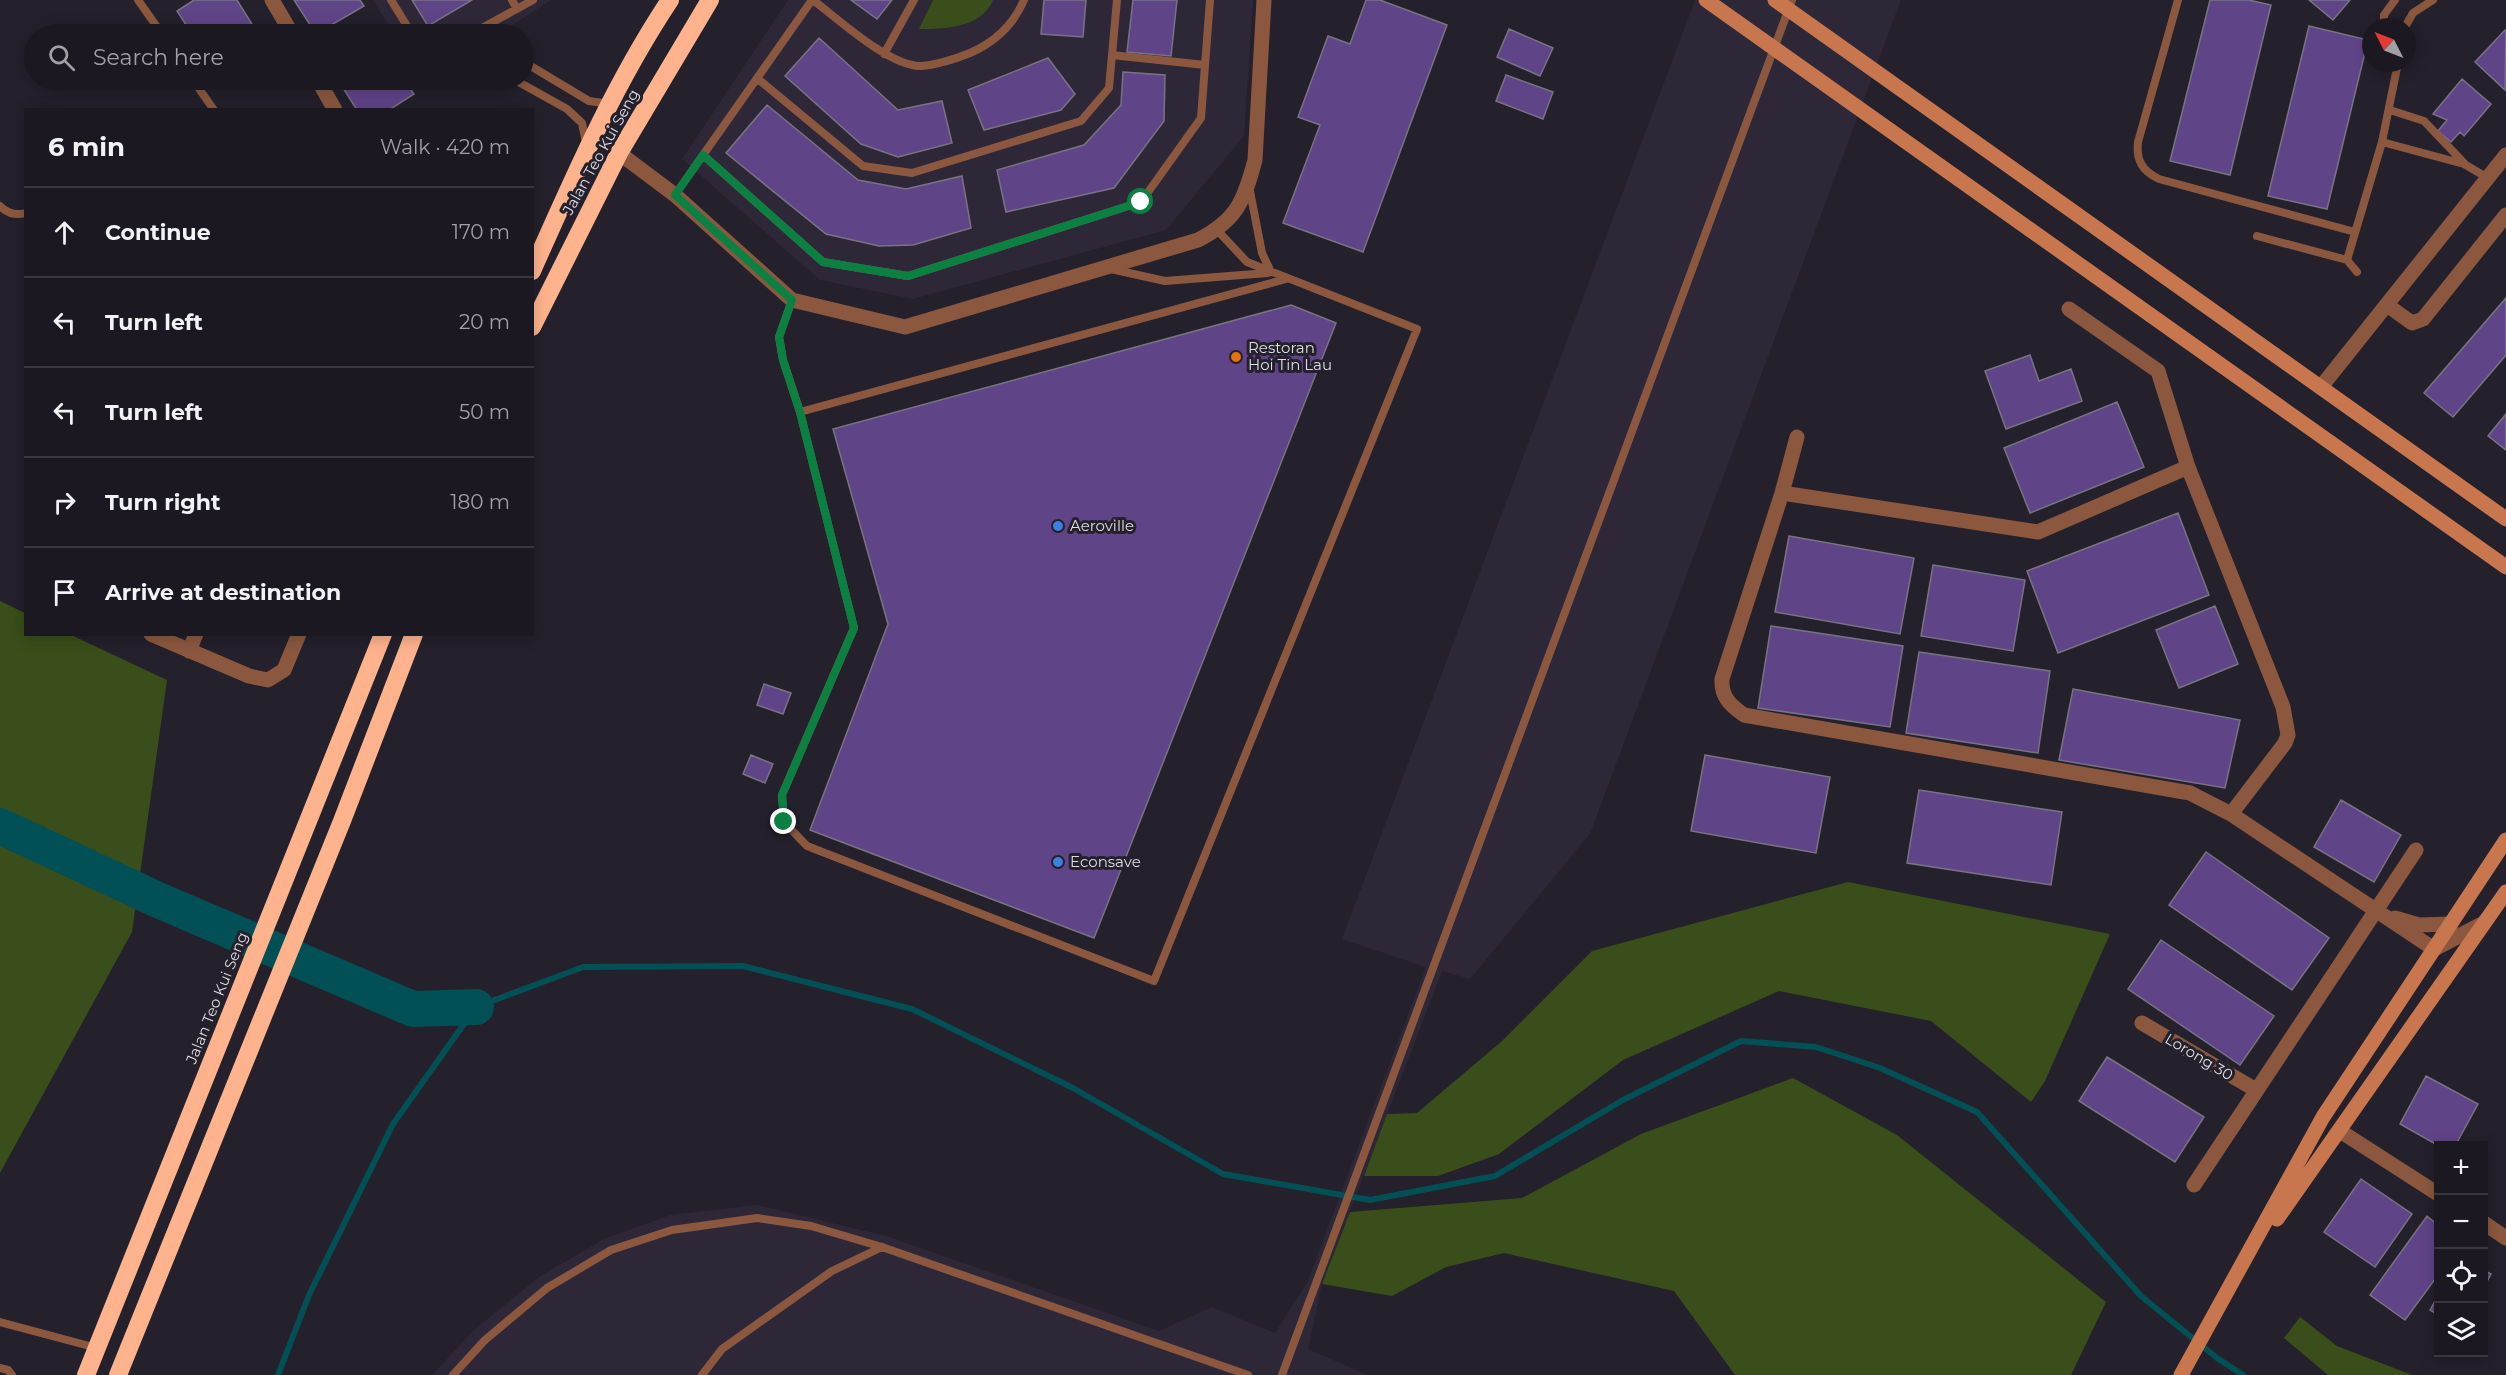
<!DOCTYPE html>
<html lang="en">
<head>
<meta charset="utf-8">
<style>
  body { margin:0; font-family:Montserrat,sans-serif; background:#28252e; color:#f1f3f6 }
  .controls { position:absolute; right:18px; bottom:18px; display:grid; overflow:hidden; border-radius:0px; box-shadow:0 3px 15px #0003 }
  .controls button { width:54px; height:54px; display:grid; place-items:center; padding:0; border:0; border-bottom:2px solid #39373f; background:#1b1821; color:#f1f3f6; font:30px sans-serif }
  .compass { position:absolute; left:2362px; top:18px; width:54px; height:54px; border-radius:50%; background:#1b1821; box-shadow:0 3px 15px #0003; rotate:312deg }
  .stop { position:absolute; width:18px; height:18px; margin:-14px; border:4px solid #0b8043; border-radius:50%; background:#fff }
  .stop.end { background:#0b8043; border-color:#fff; box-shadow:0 2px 6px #0008 }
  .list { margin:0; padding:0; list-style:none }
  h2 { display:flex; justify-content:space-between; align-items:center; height:78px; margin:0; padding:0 24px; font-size:26px }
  h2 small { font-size:20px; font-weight:400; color:#a0a0a5 }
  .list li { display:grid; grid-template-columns:39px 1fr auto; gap:18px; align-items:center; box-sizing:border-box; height:90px; padding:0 24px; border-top:2px solid #39373f }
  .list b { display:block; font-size:22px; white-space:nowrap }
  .list em { font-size:20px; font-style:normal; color:#a0a0a5 }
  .icon { flex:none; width:33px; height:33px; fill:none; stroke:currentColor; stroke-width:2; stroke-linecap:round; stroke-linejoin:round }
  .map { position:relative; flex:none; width:2506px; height:1375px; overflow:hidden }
  .search { position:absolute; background:#1b1821; box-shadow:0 3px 15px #0003; left:24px; top:24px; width:510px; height:66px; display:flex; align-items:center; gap:15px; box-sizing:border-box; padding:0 21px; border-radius:33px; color:#a0a0a5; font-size:22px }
  .panel { position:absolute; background:#1b1821; box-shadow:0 3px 15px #0003; left:24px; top:108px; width:510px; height:528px; border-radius:0px }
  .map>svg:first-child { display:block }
  .built { fill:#2e2738 }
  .green { fill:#394e1b }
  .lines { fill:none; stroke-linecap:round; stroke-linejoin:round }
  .stream { stroke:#015055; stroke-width:6 }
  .river { stroke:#015055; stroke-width:36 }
  .building { fill:#604488; stroke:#787382; stroke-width:1.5 }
  .lane { stroke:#8b583f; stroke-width:8 }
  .street { stroke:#8b583f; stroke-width:15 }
  .secondary { stroke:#c7764d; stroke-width:15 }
  .highway { stroke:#ffb38d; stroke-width:18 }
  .route { stroke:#0b8043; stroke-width:8 }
  .food-dot { fill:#e8710a; stroke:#24202c; stroke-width:2 }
  .shop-dot { fill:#3f7fe0; stroke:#24202c; stroke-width:2 }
  .labels { text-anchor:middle; stroke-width:6; stroke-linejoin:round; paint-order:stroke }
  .street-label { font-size:15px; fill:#dedce4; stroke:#24202c }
  .poi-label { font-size:15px; fill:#dedce4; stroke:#24202c; text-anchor:start }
</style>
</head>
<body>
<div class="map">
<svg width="2506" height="1375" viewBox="0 0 2506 1375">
  <rect width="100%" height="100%" fill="#24202c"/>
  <path class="built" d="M373,0H551L499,34H394Z
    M788,0H1253L1244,136L1166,230L913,299L820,280L682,159Z
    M1695,0H1901L1590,834L1470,979L1442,971L1322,1284L1308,1349L1368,1375H432L474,1330L539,1277L604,1239L670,1215L758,1205L886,1236L1159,1331L1212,1307L1275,1333L1307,1283L1426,967L1342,939Z"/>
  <path class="green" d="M933,0H993C982,28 944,29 919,29Z
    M0,601L25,613L26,634L71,635L167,680L132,932L0,1173Z
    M1848,882L2110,934L2045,1081L2031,1102L1931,1021L1779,991L1623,1060L1499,1154L1438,1176H1364L1387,1114L1417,1113L1502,1041L1592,951Z
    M1793,1078L1897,1135L2106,1302L2071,1375H1735L1674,1291L1504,1253L1446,1267L1392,1296L1322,1284L1350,1212L1522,1198L1641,1134Z
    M2300,1317L2337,1346L2412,1375H2328L2284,1338Z"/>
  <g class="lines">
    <path class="stream" d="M278,1375L309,1295L393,1124L476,1007L583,967L743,966L912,1009L1073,1088L1223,1174L1370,1200L1495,1176L1623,1100L1741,1041L1816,1047L1880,1068L1977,1112L2141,1296L2217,1358L2243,1375"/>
    <path class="river" d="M0,826L158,900L413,1009L476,1007"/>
  </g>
  <path class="building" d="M194,0H237L258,34H192L177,11Z
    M294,0H360L364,6L316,34Z
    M412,0H472L428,26Z
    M851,0H892L877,19Z
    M1044,0H1086L1083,37L1041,34Z
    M1133,0H1177L1171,56L1127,52Z
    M1366,0H1380L1447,25L1363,252L1283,223L1320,125L1298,117L1328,36L1350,44Z
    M2210,0H2249L2271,5L2230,175L2170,161Z
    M2309,0H2350L2333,20Z
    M2309,26L2368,40L2327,209L2268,196Z
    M1509,29L1553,48L1540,76L1497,57Z
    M2505,30L2506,31L2505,90L2475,62Z
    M819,38L898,110L942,101L952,143L898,157L861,144L785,76Z
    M1048,58L1075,94L1061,110L984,130L968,90Z
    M1123,72L1165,75L1164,121L1114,188L1006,212L997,170L1084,145L1121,105Z
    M1506,75L1553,92L1543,119L1496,101Z
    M2462,79L2491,104L2464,136L2460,132L2451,142L2438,131L2447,120L2433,114Z
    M338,80H404L414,94L389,110H357Z
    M767,105L858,180L906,189L962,176L971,228L913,245L879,246L826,234L726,153Z
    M2506,298V355L2453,417L2424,393Z
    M1291,305L1336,323L1094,938L810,830L888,624L833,429Z
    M2030,355L2039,381L2071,369L2082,401L2006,429L1985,371Z
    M2117,402L2144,467L2030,513L2004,448Z
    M2506,414V450L2488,436Z
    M2178,513L2209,595L2058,653L2027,571Z
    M1789,536L1914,558L1900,634L1775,612Z
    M1933,565L2025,580L2013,651L1921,636Z
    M2215,606L2238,664L2179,688L2156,630Z
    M1771,626L1903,646L1890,727L1758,708Z
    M1919,652L2050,671L2038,753L1906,733Z
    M764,684L791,693L783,714L757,705Z
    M2073,689L2240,720L2225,788L2059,760Z
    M751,755L773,764L765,783L743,774Z
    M1705,755L1830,777L1816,853L1691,831Z
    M1919,790L2062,812L2051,885L1907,863Z
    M2341,800L2401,835L2374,882L2314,847Z
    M2206,852L2329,938L2292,990L2169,905Z
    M2161,940L2274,1016L2240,1065L2128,989Z
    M2107,1057L2204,1117L2175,1162L2079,1101Z
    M2426,1076L2478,1104L2455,1146H2439L2400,1124Z
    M2361,1179L2412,1214L2375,1267L2324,1232Z
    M2427,1216L2438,1225V1275L2405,1320L2370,1295Z
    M2484,1270L2491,1274L2484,1287Z
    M2438,1296V1315L2430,1310Z"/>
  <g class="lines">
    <path class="lane" d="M138,0L162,34
      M391,0L412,34
      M512,0L517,9
      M813,0C838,19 890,67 921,66C938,65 955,59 970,53C995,42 1013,26 1024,0
      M2178,0L2138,142C2136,160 2142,171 2159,179L2355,232
      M2384,27V15L2395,0
      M2405,27L2413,13L2433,0
      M471,34L533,0
      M884,54L914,0
      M1112,55L1205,65
      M524,62L589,101L603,103L609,99
      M758,79L863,166L912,173L1081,121L1109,88L1117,0
      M193,80L214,110
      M515,80L567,109L582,123L586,143
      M2390,110L2424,121L2464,163
      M2382,142L2464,164L2488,178
      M703,155L823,262L908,276L1141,202L1201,118L1210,0
      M1249,186L1262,253L1271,272
      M675,195L812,0
      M0,206C7,213 15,216 26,213
      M2257,236L2347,260
      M1111,269L1165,281L1268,273
      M2357,272L2347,260L2382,142L2398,63
      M792,300L779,337L783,360L800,412L854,628L782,795L784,822L807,846L1154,981L1417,329L1247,262L1217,230
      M800,412L1286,279
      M0,1322L97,1348
      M0,1368L8,1370L12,1375
      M453,1375L485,1340L547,1288L611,1250L672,1230L757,1218L811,1226L882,1247L1248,1375
      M702,1375L722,1349L832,1271L882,1247
      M1282,1375L1792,0"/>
    <path class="street" d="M272,0L292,34
      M318,80L335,110
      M619,153L675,195L792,300L905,327L1198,240C1237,220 1244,201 1255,160L1264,0
      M2387,305L2412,323L2423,319L2506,215
      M2069,309L2158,371L2188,467L2283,707L2288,735L2285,743L2231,814
      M2321,387L2506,155
      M1797,437L1782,493L1722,679C1721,697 1730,705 1744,715L2190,793L2231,814L2434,949L2484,923
      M1782,493L2038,532L2188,467
      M151,634L249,676L268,680L284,670L299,634
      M189,651L196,634
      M2395,918L2419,925L2451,924
      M2142,1023L2256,1090
      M2340,1131L2438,1194
      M2194,1185L2416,850
      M2484,1223L2506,1238"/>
    <path class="secondary" d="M1706,0L2506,567
      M1775,0L2506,519
      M2277,1219L2506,892
      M2181,1375L2323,1117L2506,840"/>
    <path class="highway" d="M532,271C573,179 614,84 670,0
      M532,327L619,153L710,0
      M86,1375L383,634
      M118,1375L342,821L414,634"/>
  </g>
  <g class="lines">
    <path class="route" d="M784,822L782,795L854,628L800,412L783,360L779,337L792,300L675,195L703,155L823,262L908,276L1141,202"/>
  </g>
  <circle class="food-dot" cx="1236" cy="357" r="6"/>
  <g class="shop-dot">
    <circle cx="1058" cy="526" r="6"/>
    <circle cx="1058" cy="862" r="6"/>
  </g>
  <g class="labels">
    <g class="street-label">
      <text transform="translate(601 152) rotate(-61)" y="5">Jalan Teo Kui Seng</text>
      <text transform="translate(217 998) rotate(-68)" y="5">Jalan Teo Kui Seng</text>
      <text transform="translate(2199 1057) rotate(31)" y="5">Lorong 30</text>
    </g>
    <g class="poi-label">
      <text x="1248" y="353">Restoran<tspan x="1248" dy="17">Hoi Tin Lau</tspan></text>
      <text x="1070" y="531">Aeroville</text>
      <text x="1070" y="867">Econsave</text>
    </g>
  </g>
</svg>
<div class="controls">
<button>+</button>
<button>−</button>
<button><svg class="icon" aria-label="locate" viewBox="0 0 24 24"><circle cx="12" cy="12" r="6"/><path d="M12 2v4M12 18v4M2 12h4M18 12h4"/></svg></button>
<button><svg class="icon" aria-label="layers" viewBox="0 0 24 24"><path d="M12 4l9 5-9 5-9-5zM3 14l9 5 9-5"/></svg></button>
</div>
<svg class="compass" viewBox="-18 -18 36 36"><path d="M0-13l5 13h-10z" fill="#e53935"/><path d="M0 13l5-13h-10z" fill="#a0a0a5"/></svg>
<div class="stop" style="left:1141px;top:202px"></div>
<div class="stop end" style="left:784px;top:822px"></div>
<div class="search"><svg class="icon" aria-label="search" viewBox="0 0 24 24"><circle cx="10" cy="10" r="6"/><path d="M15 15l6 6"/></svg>Search here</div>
<section class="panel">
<h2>6 min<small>Walk · 420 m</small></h2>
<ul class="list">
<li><svg class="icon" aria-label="ahead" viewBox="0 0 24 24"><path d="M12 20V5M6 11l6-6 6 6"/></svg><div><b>Continue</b></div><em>170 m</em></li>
<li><svg class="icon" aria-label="left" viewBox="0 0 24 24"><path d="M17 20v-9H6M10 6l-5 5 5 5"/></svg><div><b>Turn left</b></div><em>20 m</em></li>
<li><svg class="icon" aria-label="left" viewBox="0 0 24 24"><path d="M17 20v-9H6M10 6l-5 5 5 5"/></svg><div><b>Turn left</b></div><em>50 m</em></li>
<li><svg class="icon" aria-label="right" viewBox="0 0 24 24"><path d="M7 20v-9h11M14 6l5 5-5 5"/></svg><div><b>Turn right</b></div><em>180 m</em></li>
<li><svg class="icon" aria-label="arrive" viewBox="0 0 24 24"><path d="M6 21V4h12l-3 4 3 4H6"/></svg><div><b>Arrive at destination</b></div></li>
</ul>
</section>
</div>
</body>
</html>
